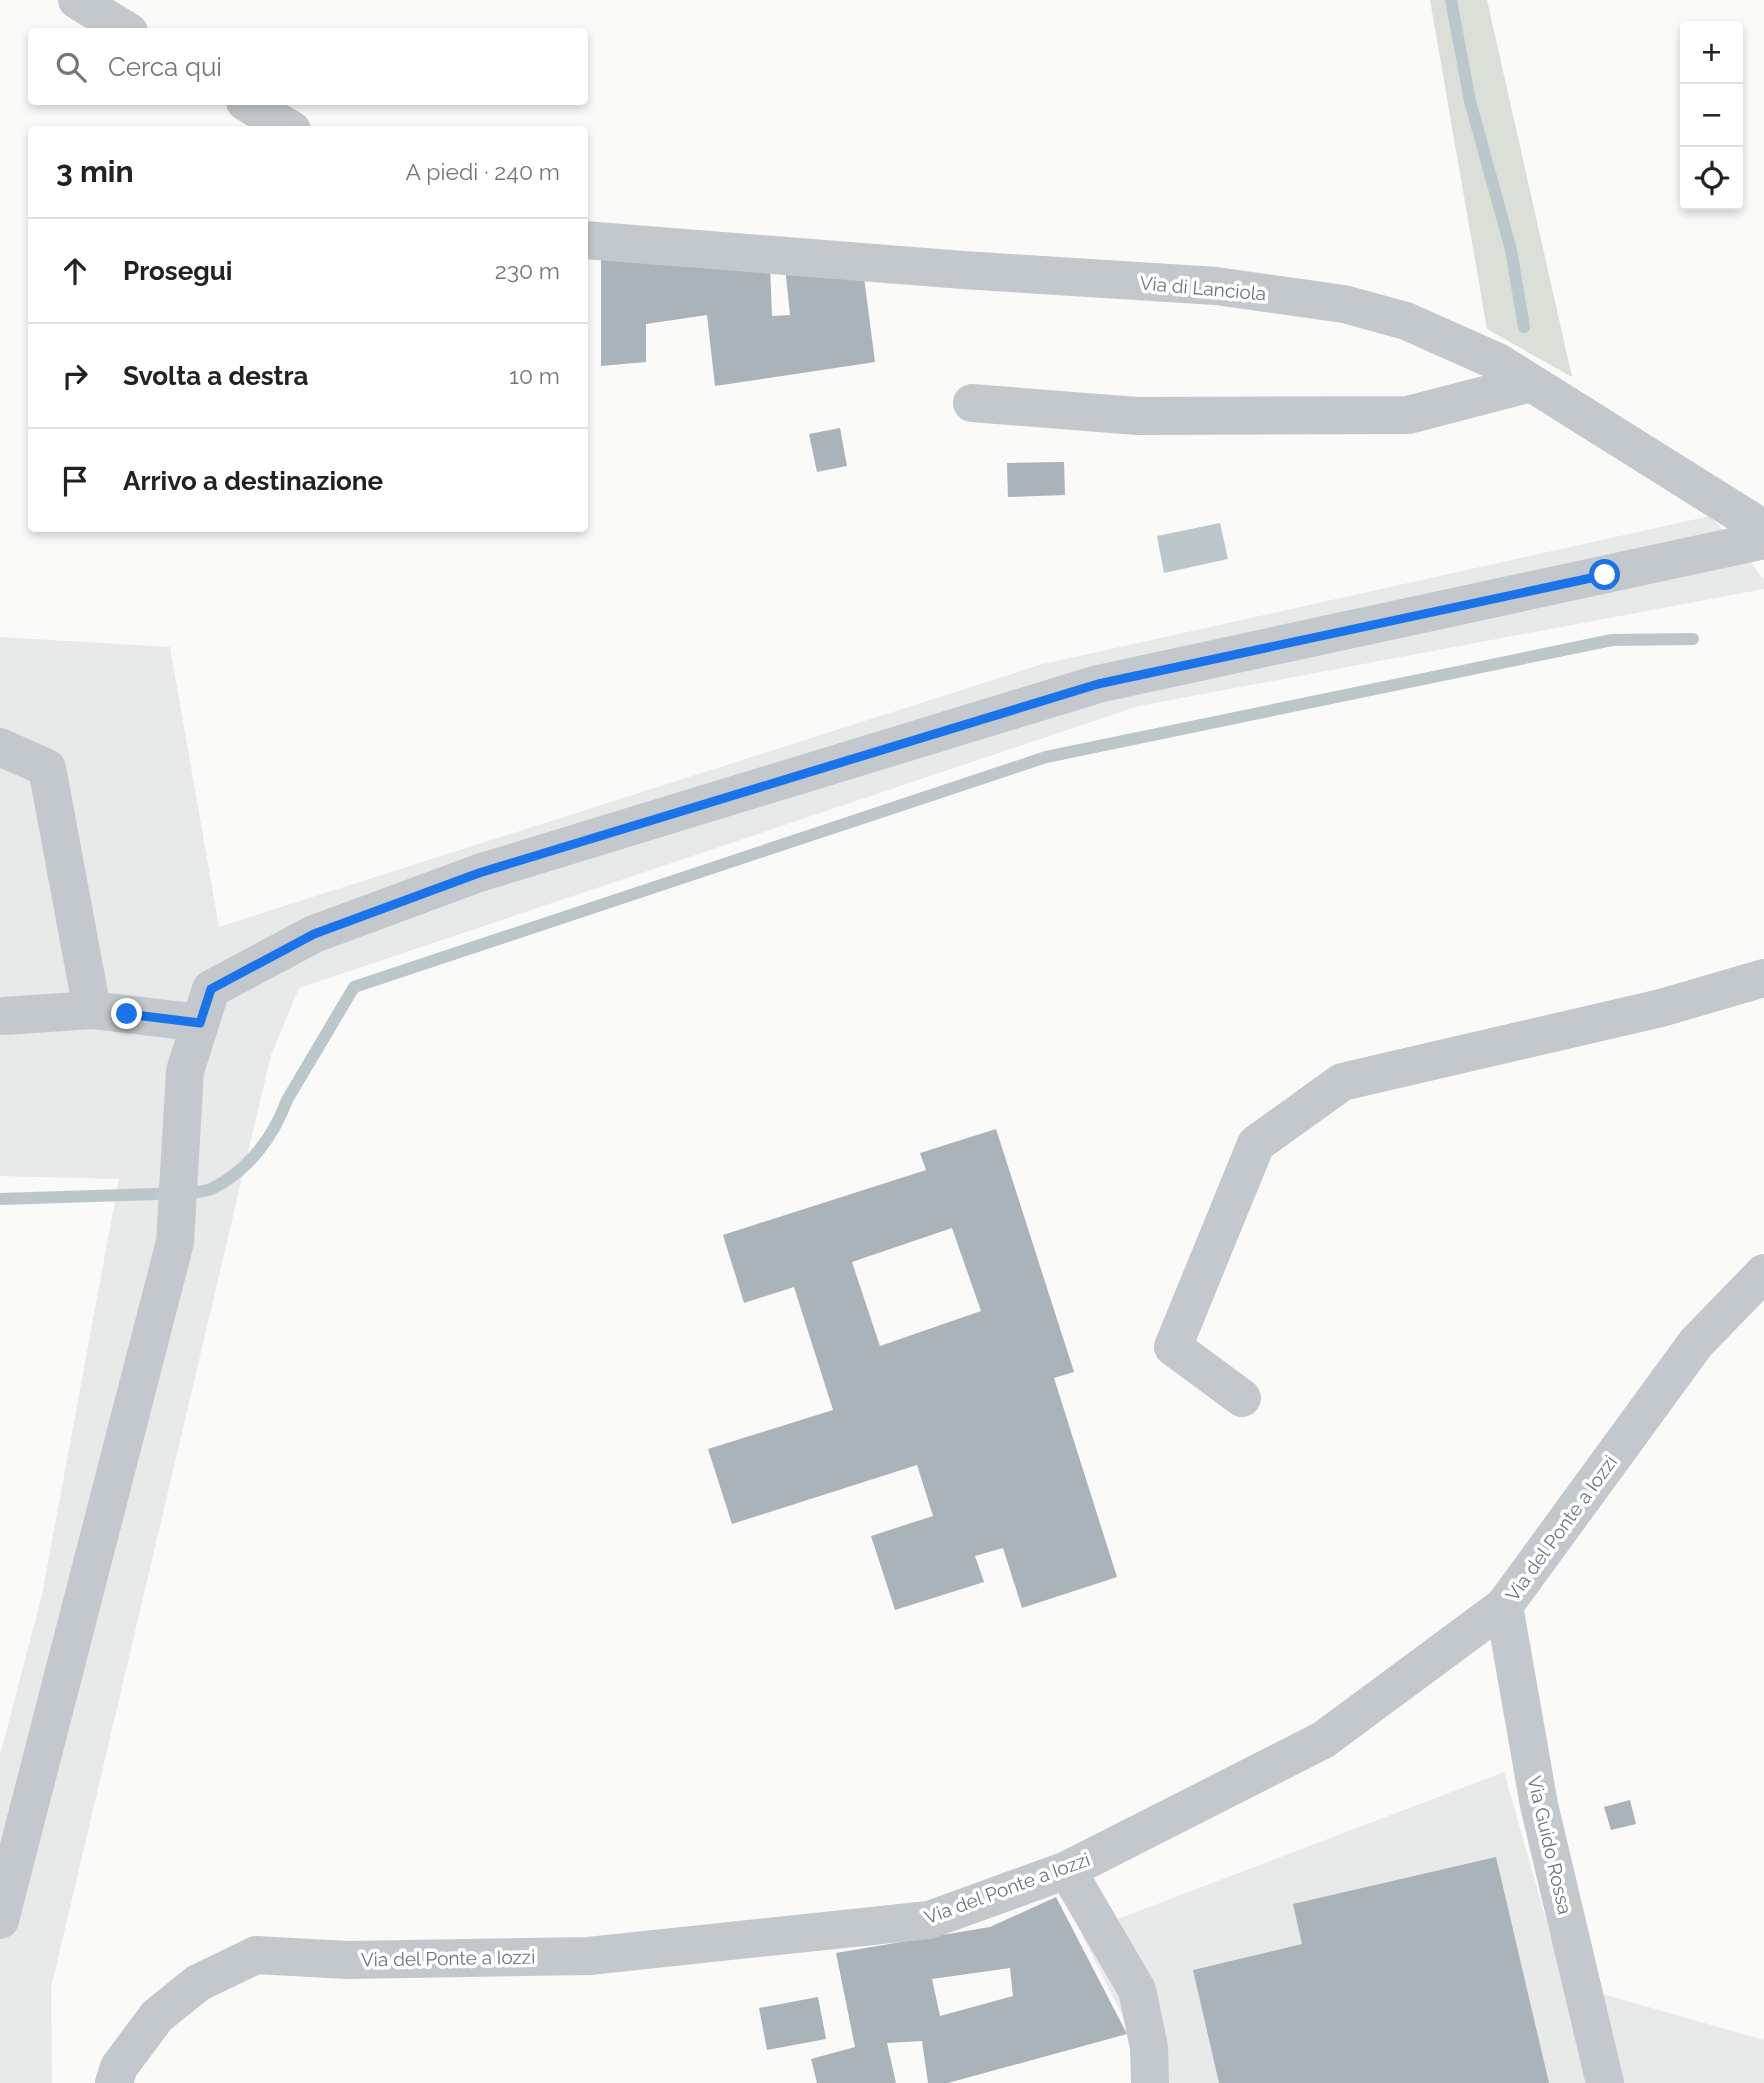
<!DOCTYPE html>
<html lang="it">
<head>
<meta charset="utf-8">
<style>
  body { margin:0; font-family:Raleway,sans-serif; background:#f6f6f6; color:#222 }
  .controls { position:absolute; right:21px; top:21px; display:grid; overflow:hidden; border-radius:7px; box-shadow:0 4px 10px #0003 }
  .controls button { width:63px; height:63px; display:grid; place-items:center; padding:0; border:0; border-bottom:2px solid #e0e0e0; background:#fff; color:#222; font:35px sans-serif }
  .stop { position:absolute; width:21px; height:21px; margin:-16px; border:5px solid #1a73e8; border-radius:50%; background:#fff }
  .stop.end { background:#1a73e8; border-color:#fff; box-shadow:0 2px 7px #0008 }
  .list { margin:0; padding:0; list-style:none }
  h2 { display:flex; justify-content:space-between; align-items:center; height:91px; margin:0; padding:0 28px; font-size:30px }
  h2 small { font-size:23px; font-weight:400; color:#767676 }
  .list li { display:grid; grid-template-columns:46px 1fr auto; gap:21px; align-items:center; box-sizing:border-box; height:105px; padding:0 28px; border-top:2px solid #e0e0e0 }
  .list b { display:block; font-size:26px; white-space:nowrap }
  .list em { font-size:23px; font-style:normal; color:#767676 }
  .icon { flex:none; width:38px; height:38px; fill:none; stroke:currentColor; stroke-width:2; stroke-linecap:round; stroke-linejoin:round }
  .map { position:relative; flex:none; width:1764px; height:2083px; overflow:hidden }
  .search { position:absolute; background:#fff; box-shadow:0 4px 10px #0003; left:28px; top:28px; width:560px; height:77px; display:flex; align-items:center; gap:18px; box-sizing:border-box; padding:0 24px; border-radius:7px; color:#767676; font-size:26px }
  .panel { position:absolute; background:#fff; box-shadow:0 4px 10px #0003; left:28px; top:126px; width:560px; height:406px; border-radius:7px }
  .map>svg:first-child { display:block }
  .built { fill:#e8e9e9 }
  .green { fill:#dadfd7 }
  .water { fill:#bbc7cb }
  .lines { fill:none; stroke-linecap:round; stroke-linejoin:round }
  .stream { stroke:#bbc7cb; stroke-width:12 }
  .building { fill:#aab3b9; fill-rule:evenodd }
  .minor { stroke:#c3c8cc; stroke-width:38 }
  .route { stroke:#1a73e8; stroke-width:9 }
  .labels { text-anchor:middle; stroke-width:7; stroke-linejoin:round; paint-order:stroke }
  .street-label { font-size:19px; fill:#657683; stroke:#fff }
</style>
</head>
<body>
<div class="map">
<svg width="1764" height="2083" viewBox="0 0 1764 2083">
  <rect width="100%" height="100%" fill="#fafaf8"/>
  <path class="built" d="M1710,516L1738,546L1764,580V589L1139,706L299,988L271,1055L51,1988L52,2083H0V1755L42,1595L119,1179L0,1176V637L170,647L219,927L1043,664Z
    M1504,1772L1564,1983L1764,2040V2083H1145L1148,2067L1081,1933Z"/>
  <path class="green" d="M1430,0H1487L1572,377L1487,329Z"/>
  <path class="water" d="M1220,523L1228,559L1164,573L1157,536Z"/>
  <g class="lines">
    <path class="stream" d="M1451,0L1470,101L1511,250L1524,327
      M0,1199L186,1193C195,1192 206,1192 213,1188C248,1171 274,1136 287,1100L354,987L1046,757L1612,640L1693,639"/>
  </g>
  <path class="building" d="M601,255L770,265L772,316L790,315L785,267L863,270L875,362L715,386L707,315L646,324V362L601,366Z
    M840,428L847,466L817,472L809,434Z
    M1064,462L1065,495L1008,497L1007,463Z
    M996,1129L1074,1372L1054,1378L1117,1577L1022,1608L1003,1548L975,1556L984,1582L895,1610L871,1536L933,1516L917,1465L732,1524L708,1449L833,1410L794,1287L744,1303L723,1235L926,1170L920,1153ZM952,1228L981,1311L880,1346L852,1262Z
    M1630,1800L1636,1824L1611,1830L1604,1807Z
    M1496,1857L1549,2083H1219L1193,1970L1302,1944L1293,1904Z
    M1056,1897L1127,2034L948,2083H928L922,2041L887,2043L896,2083H817L811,2059L855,2047L836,1953L990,1927ZM1010,1968L1013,1996L940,2016L932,1979Z
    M818,1997L826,2039L767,2050L759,2008Z"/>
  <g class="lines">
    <path class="minor" d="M77,0L129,32
      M245,102L292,130
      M584,240L963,270L1216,286L1344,304L1406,321L1498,362L1764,529
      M972,403L1137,416L1408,415L1531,383
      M0,747L47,768L92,1010L200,1023
      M4,1016L92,1010
      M1242,1398L1173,1347L1256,1144L1342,1082L1661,1008L1764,978
      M1504,1606L1539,1805L1605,2083
      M1067,1870L1137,1990L1149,2047L1150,2083
      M0,1920L175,1242L185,1071L211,989L314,934L479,873L1098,684L1764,540
      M114,2083L119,2067L157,2016L198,1983L256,1955L348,1960L589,1956L929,1920L1067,1870L1323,1740L1504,1606L1696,1343L1764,1273"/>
  </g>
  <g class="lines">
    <path class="route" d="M127,1014L200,1023L211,989L314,934L479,873L1098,684L1605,575"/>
  </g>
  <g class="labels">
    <g class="street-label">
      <text transform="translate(1203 288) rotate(5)" y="7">Via di Lanciola</text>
      <text transform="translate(1561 1528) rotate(-54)" y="7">Via del Ponte a Iozzi</text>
      <text transform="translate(1550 1845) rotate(77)" y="7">Via Guido Rossa</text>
      <text transform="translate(1007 1888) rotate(-20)" y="7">Via del Ponte a Iozzi</text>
      <text transform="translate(448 1958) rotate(-1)" y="7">Via del Ponte a Iozzi</text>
    </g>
  </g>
</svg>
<div class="controls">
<button>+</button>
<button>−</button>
<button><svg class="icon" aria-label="locate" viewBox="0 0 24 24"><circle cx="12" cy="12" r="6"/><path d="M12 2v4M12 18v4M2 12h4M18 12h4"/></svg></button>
</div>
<div class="stop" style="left:1605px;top:575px"></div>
<div class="stop end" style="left:127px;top:1014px"></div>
<div class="search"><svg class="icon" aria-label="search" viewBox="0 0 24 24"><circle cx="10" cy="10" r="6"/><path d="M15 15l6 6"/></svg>Cerca qui</div>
<section class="panel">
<h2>3 min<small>A piedi · 240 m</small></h2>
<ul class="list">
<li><svg class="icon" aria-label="ahead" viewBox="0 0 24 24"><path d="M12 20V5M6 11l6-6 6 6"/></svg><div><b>Prosegui</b></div><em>230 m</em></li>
<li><svg class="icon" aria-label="right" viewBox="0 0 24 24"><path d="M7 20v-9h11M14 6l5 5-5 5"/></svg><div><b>Svolta a destra</b></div><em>10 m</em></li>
<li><svg class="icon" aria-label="arrive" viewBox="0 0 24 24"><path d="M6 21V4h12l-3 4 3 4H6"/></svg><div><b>Arrivo a destinazione</b></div></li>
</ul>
</section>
</div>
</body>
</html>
